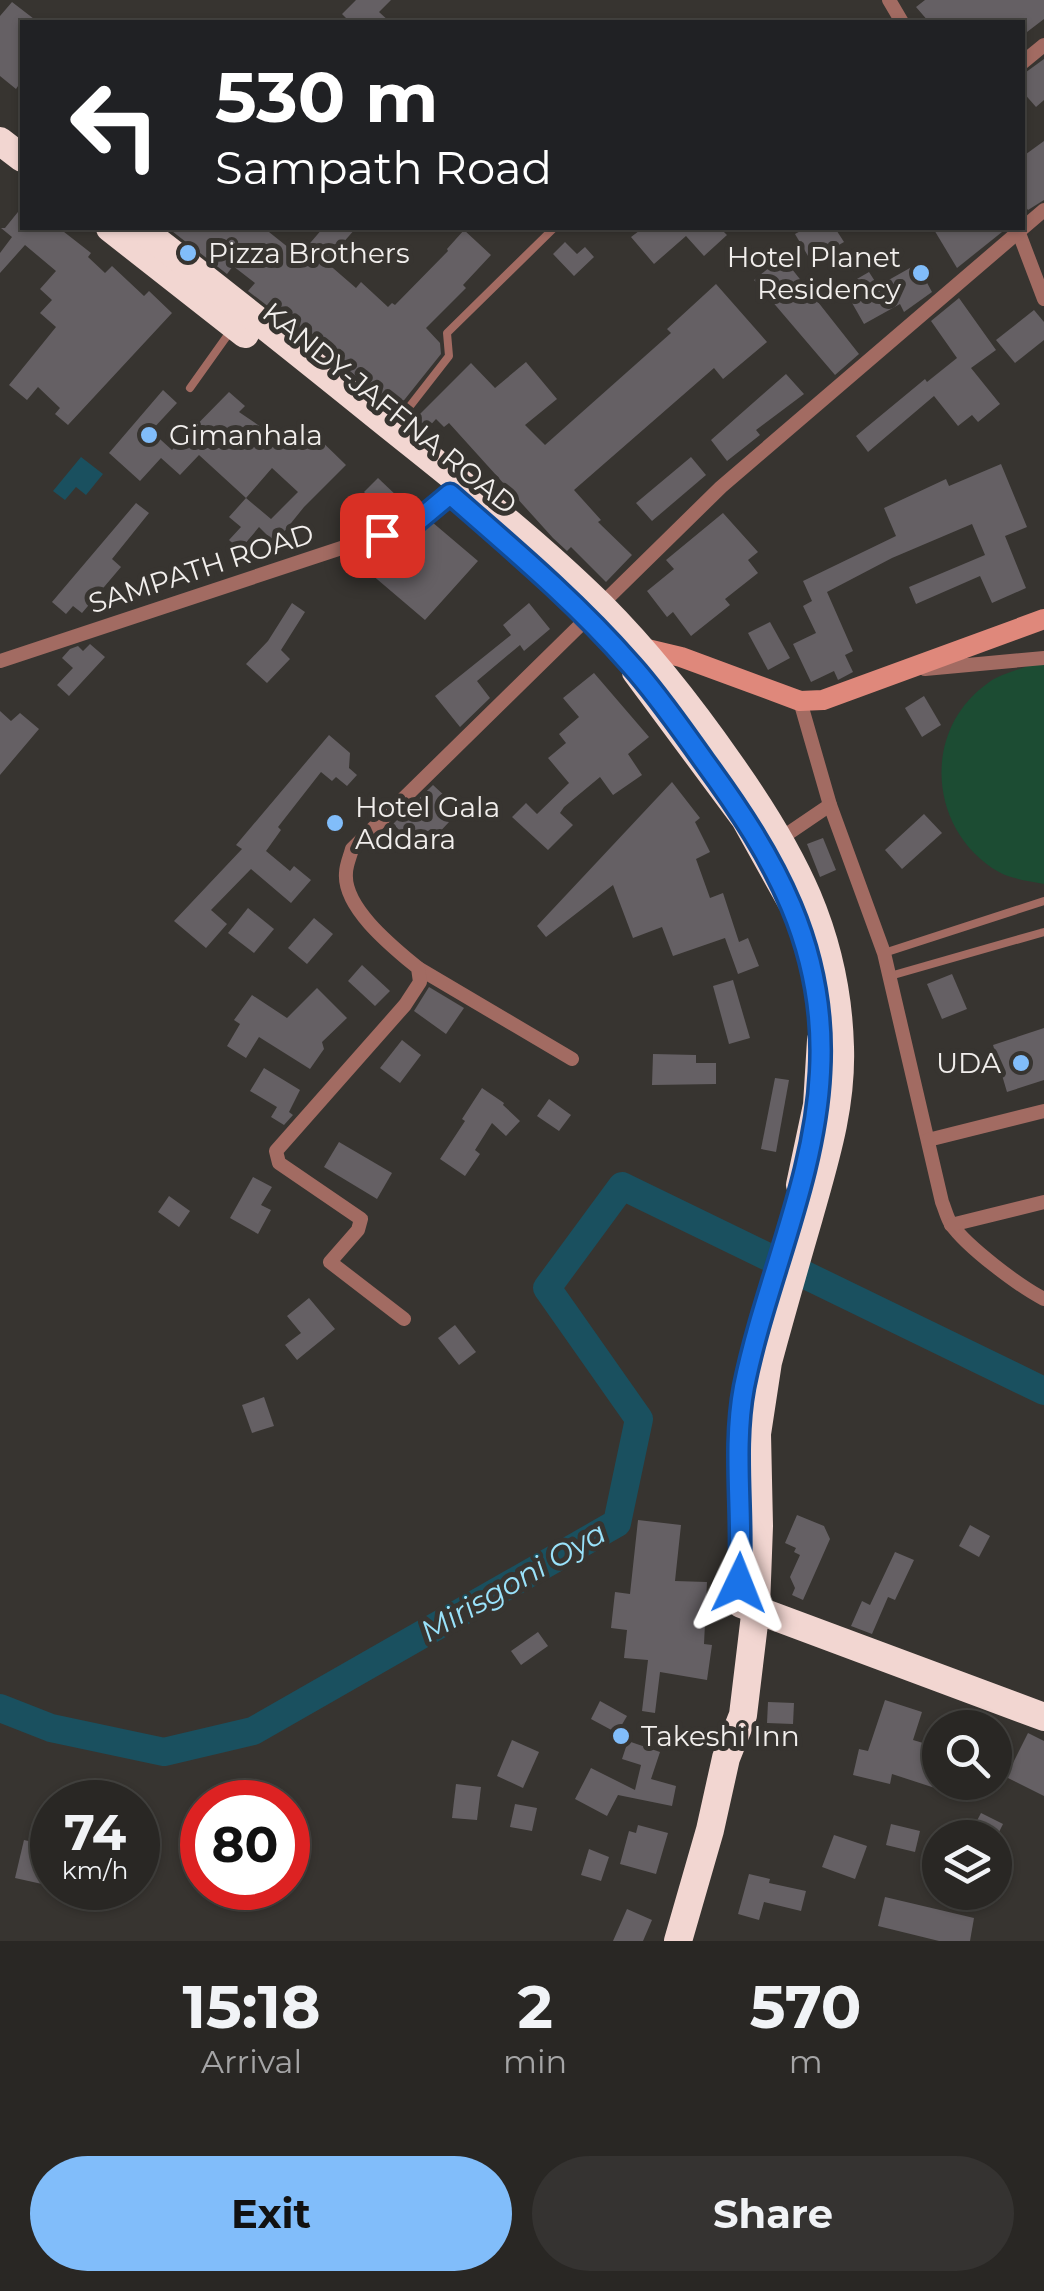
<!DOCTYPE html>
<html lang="en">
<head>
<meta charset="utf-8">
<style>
	body { margin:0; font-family:Montserrat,sans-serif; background:#353331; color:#f1f3f6; height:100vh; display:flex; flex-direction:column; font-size:38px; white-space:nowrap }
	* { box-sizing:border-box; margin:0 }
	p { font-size:32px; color:#a5a5a6 }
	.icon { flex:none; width:55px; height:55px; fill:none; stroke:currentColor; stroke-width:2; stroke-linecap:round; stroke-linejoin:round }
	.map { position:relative; height:1941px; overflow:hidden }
	.details { display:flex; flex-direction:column; background:#292724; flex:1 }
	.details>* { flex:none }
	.guide { position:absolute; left:20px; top:20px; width:1005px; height:210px; border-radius:0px; box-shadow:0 2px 8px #0004,0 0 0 2px #454441; background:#202124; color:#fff; overflow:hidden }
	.fabs { position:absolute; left:922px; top:1710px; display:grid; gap:20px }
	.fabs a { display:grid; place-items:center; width:90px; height:90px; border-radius:50%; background:#292724; box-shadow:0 2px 8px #0004,0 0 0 2px #454441; font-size:50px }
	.speed { position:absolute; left:30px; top:1780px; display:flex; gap:20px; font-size:50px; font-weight:700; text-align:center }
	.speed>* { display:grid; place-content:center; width:130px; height:130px; border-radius:50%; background:#292724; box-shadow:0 2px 8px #0004,0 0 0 2px #454441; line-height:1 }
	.speed small { font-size:25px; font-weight:400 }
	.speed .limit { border:15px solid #d22; background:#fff; color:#111 }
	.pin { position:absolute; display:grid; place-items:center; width:85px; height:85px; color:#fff; margin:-42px; border-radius:20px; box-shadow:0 5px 15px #0006 }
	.me { position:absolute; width:110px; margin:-55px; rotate:2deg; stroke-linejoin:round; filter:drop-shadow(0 0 8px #0008) }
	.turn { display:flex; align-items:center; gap:35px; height:210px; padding:0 30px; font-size:45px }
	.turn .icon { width:130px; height:130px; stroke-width:2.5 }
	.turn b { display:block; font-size:70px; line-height:85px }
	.eta { display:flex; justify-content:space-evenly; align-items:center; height:170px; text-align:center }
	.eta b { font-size:60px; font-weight:700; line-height:70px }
	.button { display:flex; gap:20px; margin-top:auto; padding:20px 30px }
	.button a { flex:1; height:115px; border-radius:60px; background:#81bdfa; color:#111; font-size:40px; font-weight:700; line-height:115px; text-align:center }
	.button a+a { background:#353331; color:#f1f3f6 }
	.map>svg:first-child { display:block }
	.green { fill:#1c4c33 }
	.water { fill:#1a505f }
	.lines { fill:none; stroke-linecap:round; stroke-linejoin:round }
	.river { stroke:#1a505f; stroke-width:28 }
	.building { fill:#656064; fill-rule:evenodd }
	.lane { stroke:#a26b62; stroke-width:8 }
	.street { stroke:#a26b62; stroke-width:14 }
	.secondary { stroke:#df887b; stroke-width:20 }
	.highway { stroke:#f2d6d1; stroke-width:28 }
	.route-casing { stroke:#114b97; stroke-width:25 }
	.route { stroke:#1a73e8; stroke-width:18 }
	.poi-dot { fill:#81bdfa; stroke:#373430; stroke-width:4 }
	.labels { text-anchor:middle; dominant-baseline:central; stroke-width:10; stroke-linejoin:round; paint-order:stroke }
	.poi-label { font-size:28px; fill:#f1eeec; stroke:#373430; text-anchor:start }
	.street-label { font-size:28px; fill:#f1eeec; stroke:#373430 }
	.water-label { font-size:30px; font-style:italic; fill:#9ae2fa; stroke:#373430 }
</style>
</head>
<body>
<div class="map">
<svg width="1044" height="1941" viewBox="0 0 1044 1941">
	<rect width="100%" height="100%" fill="#373430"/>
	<!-- green -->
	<path class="green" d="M1031,665h13v219c-14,-3 -33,-5 -45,-12 -70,-40 -79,-141 -11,-189 11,-9 30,-13 43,-18z"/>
	<!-- water -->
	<polygon class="water" points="81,457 103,474 86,495 76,487 65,500 53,491"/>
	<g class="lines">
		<!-- river -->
		<polyline class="river" points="0,1708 51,1728 164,1752 253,1731 617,1523 639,1419 547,1288 622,1186 1044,1391"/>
	</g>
	<!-- building -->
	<g class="building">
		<polygon points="356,0 391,0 379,12 390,22 350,22 342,14"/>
		<polygon points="925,0 1044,0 1044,19 1027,32 1022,22 929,22 916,7"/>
		<polygon points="12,2 38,22 22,22 22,80 16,89 0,76 0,16"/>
		<polygon points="1044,59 1044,100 1036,107 1022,91 1022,75"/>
		<polygon points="1044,141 1044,200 1028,210 1022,202 1022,157"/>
		<polygon points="22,207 22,228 59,228 91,253 88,257 105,273 112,266 144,296 149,291 172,313 68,425 55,414 60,408 38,387 27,400 9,385 56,327 40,313 52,300 40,289 56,271 25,245 0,273 0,253 12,237 1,228 5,228"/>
		<polygon points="168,228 264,228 299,256 323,228 356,228 326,262 356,288 361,282 388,307 392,303 395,305 448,251 447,249 464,230 491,255 463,285 466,288 426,328 440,343 441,354 397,409 309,339 281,311 278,314 248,291 255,283 233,266 227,274"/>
		<polygon points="643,228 720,228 727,235 704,256 686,236 654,264 631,237"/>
		<polygon points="806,228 835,228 844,242 811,261 795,234"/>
		<polygon points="933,228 1007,228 957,268"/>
		<polygon points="565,242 577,254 585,247 594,257 574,276 553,254"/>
		<polygon points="776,262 782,270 788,264 859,354 835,375 754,280"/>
		<polygon points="917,264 932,292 904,312 900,304 864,324 843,287 869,272 878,286"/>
		<polygon points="716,284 767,342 723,379 714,368 574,490 601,520 598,522 632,555 606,582 571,547 567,551 553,538 449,423 444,427 436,419 426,430 415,419 471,363 495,388 526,362 557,399 525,425 545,445 671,333 667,329"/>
		<polygon points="959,298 996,350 971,368 1000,404 978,422 972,415 958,426 934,396 868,452 856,436 925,379 927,382 957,358 931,321"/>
		<polygon points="1034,310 1044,322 1044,340 1015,363 996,340"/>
		<polygon points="786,374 804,394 756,430 760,435 727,461 711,440"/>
		<path d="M163,390l14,13 -26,28 21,19 57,-58 16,14 -6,6 41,28 5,-5 11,8 13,-14 37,36 -42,42 -29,36 -16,-16 -19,23 -11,-10 12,-13 -12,-10 17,-19 -47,-43 -19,20 -19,-17 -21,23 -31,-28zM272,468l26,24 -27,27 -25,-21z"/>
		<polygon points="691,457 706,475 652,521 636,503"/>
		<polygon points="1001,464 1027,527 1005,536 1026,588 992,603 980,576 916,604 909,587 985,555 972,524 892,558 827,592 853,651 845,655 853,672 838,680 834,671 811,682 793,644 816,633 803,606 812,601 803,581 896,536 884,508 946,479 949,486"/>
		<polygon points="378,478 399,498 385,512 364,492"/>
		<polygon points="136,503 149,513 112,559 121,567 82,613 73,606 66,614 52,602"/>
		<polygon points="723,513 758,552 748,560 758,573 725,599 730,605 691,636 673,612 667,617 647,591 674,569 666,560"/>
		<polygon points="432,522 478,561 425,620 351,557 418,534"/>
		<polygon points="292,603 305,612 281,650 290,659 267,683 246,664 268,641"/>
		<polygon points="529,603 550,629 524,651 520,645 477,681 490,698 460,727 435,696 511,635 503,625"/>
		<polygon points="770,622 790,658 768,670 748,633"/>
		<polygon points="90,644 105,657 69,696 57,685 73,668 62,658 70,649 78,646 83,651"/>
		<polygon points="594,673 649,737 628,754 642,775 613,795 600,777 564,807 560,813 573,825 548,850 512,817 526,803 537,814 569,783 548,758 566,743 559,734 579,717 563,698"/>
		<polygon points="924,696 941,725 922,737 905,708"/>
		<polygon points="0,711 11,721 20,713 39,729 0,775"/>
		<polygon points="329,735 350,753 349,768 357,775 347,786 336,777 332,781 321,772 278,827 281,830 266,851 290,871 294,866 311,880 291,903 251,869 211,910 227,924 206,948 174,921 242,849 236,845"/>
		<polygon points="672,782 700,818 695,822 710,852 696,859 710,898 723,893 739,942 748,938 759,966 738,974 725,938 673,956 662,927 633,938 613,885 546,937 537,926"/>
		<polygon points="433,785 447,798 440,805 451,815 447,820 449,822 435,837 428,831 415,845 393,824"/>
		<polygon points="924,814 942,833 902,869 885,850"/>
		<polygon points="823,838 836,870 820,877 807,844"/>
		<polygon points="248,908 274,929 254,953 228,933"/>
		<polygon points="314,918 333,934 307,964 288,948"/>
		<polygon points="362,965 390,991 375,1006 348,981"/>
		<polygon points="952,974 967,1009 942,1019 927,984"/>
		<polygon points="733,980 750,1038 729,1044 713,986"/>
		<polygon points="429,987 464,1008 446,1034 414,1011"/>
		<polygon points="317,988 347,1018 322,1042 324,1049 310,1069 259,1037 246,1058 227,1046 240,1024 234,1020 252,995 287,1018"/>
		<polygon points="1044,1028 1044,1080 1007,1092 993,1045"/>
		<polygon points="402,1040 421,1055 400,1083 380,1068"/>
		<polygon points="653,1054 696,1055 696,1063 716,1063 716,1084 652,1085"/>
		<polygon points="264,1068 300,1090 289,1112 293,1115 284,1125 271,1117 277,1107 250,1091"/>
		<polygon points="775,1078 789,1080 776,1152 761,1149"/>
		<polygon points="482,1088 504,1103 503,1105 520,1121 506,1136 492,1123 475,1150 480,1154 465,1176 440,1159 465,1121 462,1119"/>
		<polygon points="549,1099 571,1115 559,1131 537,1116"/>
		<polygon points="339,1142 392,1173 377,1199 324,1167"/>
		<polygon points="253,1177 272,1187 261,1205 271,1210 258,1234 230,1218"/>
		<polygon points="169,1196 190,1211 179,1227 158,1212"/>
		<polygon points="309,1298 335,1329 297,1360 285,1345 301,1333 287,1316"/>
		<polygon points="455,1325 476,1352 459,1365 438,1338"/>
		<polygon points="264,1397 274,1426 252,1433 242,1405"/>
		<polygon points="797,1515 824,1526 830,1539 803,1600 792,1595 795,1588 790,1577 800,1555 794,1552 796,1548 785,1543"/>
		<polygon points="638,1520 681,1525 675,1581 707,1582 704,1644 712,1645 707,1680 660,1672 655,1713 642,1711 648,1660 624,1658 627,1630 611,1628 615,1592 630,1594"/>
		<polygon points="970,1525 990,1536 979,1557 959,1546"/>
		<polygon points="895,1552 914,1560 895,1600 888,1597 872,1634 851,1626 862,1601 870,1605"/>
		<polygon points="538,1632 548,1646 521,1665 511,1651"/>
		<polygon points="885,1700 922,1712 913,1740 940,1748 940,1774 935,1788 892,1774 890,1784 853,1775 859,1749 868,1751"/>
		<polygon points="600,1701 627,1716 617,1733 591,1719"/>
		<polygon points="768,1702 794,1703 793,1724 767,1723"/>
		<polygon points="1028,1733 1044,1741 1044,1796 1006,1777"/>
		<polygon points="512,1740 539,1752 523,1788 497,1776"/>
		<polygon points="628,1741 660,1752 651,1779 676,1786 672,1806 618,1795 607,1816 575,1799 591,1768 635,1790 641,1765 622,1759"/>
		<polygon points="456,1784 481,1787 477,1820 452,1818"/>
		<polygon points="515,1804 537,1808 532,1831 510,1827"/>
		<polygon points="981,1813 1003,1824 996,1838 968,1838"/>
		<polygon points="891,1824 920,1831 915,1852 886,1845"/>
		<polygon points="638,1825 668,1833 656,1874 620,1864 629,1831 636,1833"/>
		<polygon points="834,1835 867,1846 855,1879 822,1867"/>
		<polygon points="24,1840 51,1846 42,1884 15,1878"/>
		<polygon points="589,1849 609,1857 601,1881 581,1875"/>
		<polygon points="749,1874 770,1879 769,1883 806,1891 801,1911 764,1902 759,1920 738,1914"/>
		<polygon points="885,1897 974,1918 970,1941 939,1941 878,1926"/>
		<polygon points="627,1909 652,1920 643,1941 613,1941"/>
	</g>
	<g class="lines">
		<!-- lane -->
		<g class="lane">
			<polyline points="190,388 232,329"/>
			<polyline points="396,424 449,356 447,333 554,228"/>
			<polyline points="884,953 1044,901"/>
			<polyline points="890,976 1044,932"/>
		</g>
		<!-- street -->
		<g class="street">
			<polyline points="889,0 902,22"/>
			<polyline points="1022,63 1044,45"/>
			<polyline points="1017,228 1044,299"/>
			<polyline points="0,661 414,524 461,482"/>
			<polyline points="925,669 1044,658"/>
			<path d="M800,701l30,104 54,148 58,249c3,7 5,16 9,22 16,23 68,62 93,75"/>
			<polyline points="777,841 830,805"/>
			<polyline points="418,968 572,1059"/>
			<polyline points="928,1140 1044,1111"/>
			<polyline points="951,1225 1044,1202"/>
			<path d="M404,1319l-74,-57 28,-32 3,-11 -82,-56 -3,-12 129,-146 15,-23 -2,-14c-24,-20 -75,-60 -72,-95 0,-8 4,-16 6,-24l369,-362 323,-277"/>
		</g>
		<!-- secondary -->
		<polyline class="secondary" points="639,647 681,657 800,701 823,700 1044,619"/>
		<!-- highway -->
		<g class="highway">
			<polyline points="0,141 22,158"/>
			<polyline points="110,228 245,334"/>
			<path d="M140,228c79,61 158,124 236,187 77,62 155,122 225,191 48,48 90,102 129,158 63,89 107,170 110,283 2,60 -15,113 -31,170 -14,48 -28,97 -41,145l-11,72 2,92 -3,81 -13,108 -17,43 -16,72 -32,111"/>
			<polyline points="636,672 745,819 793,905"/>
			<polyline points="800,1185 817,1105 821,1040"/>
			<polyline points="741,1604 1044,1717"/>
		</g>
	</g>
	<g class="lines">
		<!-- route casing -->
		<g class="route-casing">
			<path id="route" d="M382,535l32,-11 36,-30c63,55 126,108 181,171 27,30 50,64 73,96 71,97 123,187 116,311 -5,108 -55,210 -76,315 -12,64 0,131 -5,196"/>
		</g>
		<!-- route -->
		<use href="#route" class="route"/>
	</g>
	<!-- markers -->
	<g class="poi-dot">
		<circle cx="188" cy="253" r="10"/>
		<circle cx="921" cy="273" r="10"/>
		<circle cx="149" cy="435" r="10"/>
		<circle cx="335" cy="823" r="10"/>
		<circle cx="1021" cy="1063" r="10"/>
		<circle cx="621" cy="1736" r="10"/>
	</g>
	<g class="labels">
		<!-- poi labels -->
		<g class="poi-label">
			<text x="208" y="253">Pizza Brothers</text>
			<text x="901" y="257" text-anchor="end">Hotel Planet<tspan x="901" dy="32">Residency</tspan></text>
			<text x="169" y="435">Gimanhala</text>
			<text x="355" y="807">Hotel Gala<tspan x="355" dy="32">Addara</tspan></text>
			<text x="1001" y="1063" text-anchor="end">UDA</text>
			<text x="641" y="1736">Takeshi Inn</text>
		</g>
		<!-- street labels -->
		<g class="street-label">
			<text transform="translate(390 408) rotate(39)">KANDY-JAFFNA ROAD</text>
			<text transform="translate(201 568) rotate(-18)">SAMPATH ROAD</text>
		</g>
		<!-- water labels -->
		<g class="water-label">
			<text transform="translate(513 1582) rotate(-30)">Mirisgoni Oya</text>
		</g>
	</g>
</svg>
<div class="fabs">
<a><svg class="icon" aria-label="search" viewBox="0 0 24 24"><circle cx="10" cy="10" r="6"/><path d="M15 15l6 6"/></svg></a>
<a><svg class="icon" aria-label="layers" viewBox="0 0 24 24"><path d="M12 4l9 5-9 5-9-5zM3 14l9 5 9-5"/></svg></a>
</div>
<div class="speed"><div>74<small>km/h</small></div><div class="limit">80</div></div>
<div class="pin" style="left:382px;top:535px;background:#d93025"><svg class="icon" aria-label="arrive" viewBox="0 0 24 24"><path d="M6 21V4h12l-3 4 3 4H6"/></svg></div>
<svg class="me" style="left:739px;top:1583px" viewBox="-20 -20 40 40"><path d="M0-17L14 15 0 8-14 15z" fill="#1a73e8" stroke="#fff" stroke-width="4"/></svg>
<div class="guide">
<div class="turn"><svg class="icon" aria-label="left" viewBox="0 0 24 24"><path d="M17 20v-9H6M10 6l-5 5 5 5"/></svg><div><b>530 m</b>Sampath Road</div></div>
</div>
</div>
<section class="details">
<div class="eta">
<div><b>15:18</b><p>Arrival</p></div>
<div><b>2</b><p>min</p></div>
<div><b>570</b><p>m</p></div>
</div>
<div class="button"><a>Exit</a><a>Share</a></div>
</section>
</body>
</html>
